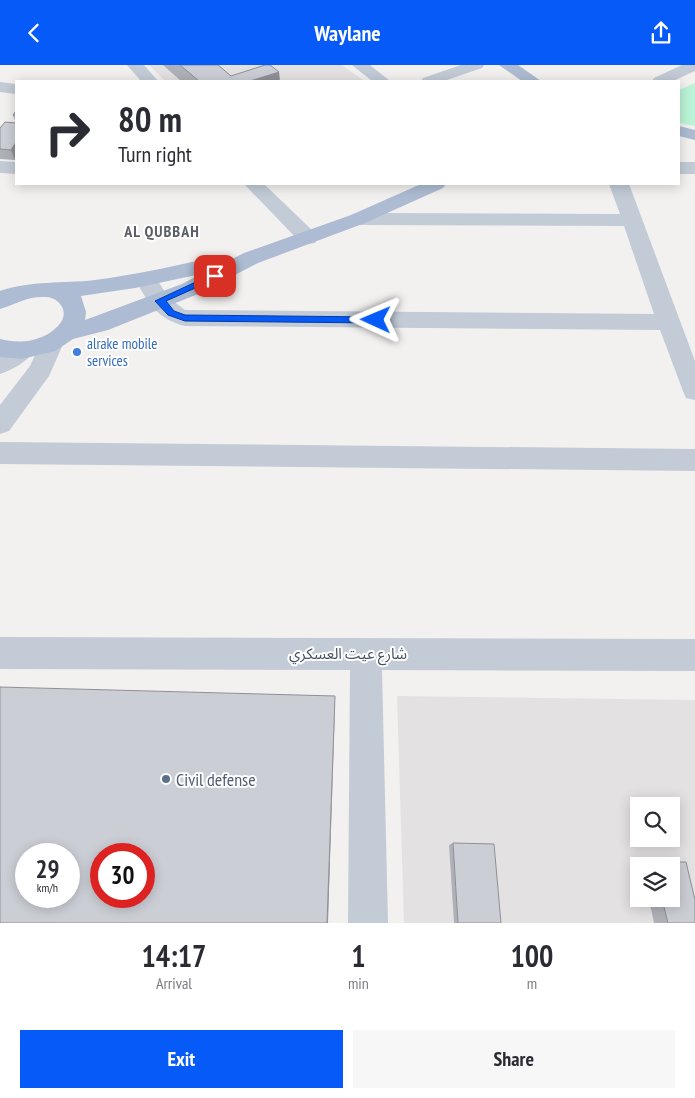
<!DOCTYPE html>
<html lang="en">
<head>
<meta charset="utf-8">
<style>
	body { margin:0; font-family:"PT Sans Narrow","Noto Sans Arabic",sans-serif; background:#f7f7f7; color:#2b2b33; height:100vh; display:flex; flex-direction:column; font-size:19px; white-space:nowrap }
	* { box-sizing:border-box; margin:0 }
	p { font-size:16px; color:#7c7c81 }
	.icon { flex:none; width:28px; height:28px; fill:none; stroke:currentColor; stroke-width:2; stroke-linecap:round; stroke-linejoin:round }
	.map { position:relative; height:858px; overflow:hidden }
	.sheet { display:flex; flex-direction:column; background:#fff; flex:1 }
	.sheet>* { flex:none }
	.banner { position:absolute; left:15px; top:15px; width:665px; height:105px; border-radius:0px; box-shadow:0 2px 12px #0003; background:#fff; color:#2b2b33; overflow:hidden }
	.buttons { position:absolute; left:630px; top:732px; display:grid; gap:10px }
	.buttons a { display:grid; place-items:center; width:50px; height:50px; border-radius:0px; background:#fff; box-shadow:0 2px 12px #0003; font-size:25px }
	.speed { position:absolute; left:15px; top:778px; display:flex; gap:10px; font-size:25px; font-weight:700; text-align:center }
	.speed>* { display:grid; place-content:center; width:65px; height:65px; border-radius:50%; background:#fff; box-shadow:0 2px 12px #0003; line-height:1 }
	.speed small { font-size:12px; font-weight:400 }
	.speed .limit { border:8px solid #d22; background:#fff; color:#111 }
	.pin { position:absolute; display:grid; place-items:center; width:42px; height:42px; color:#fff; margin:-21px; border-radius:10px; box-shadow:0 2px 8px #0006 }
	.me { position:absolute; width:55px; margin:-28px; rotate:271deg; stroke-linejoin:round; filter:drop-shadow(0 0 4px #0008) }
	.turn { display:flex; align-items:center; gap:18px; height:105px; padding:0 20px; font-size:22px }
	.turn .icon { width:65px; height:65px; stroke-width:2.5 }
	.turn b { display:block; font-size:35px; line-height:42px }
	.eta { display:flex; justify-content:space-evenly; align-items:center; height:85px; text-align:center }
	.eta b { font-size:30px; font-weight:700; line-height:35px }
	.primary-button { display:flex; gap:10px; margin-top:auto; padding:10px 20px }
	.primary-button a { flex:1; height:58px; border-radius:0px; background:#065af7; color:#fff; font-size:20px; font-weight:700; line-height:58px; text-align:center }
	.primary-button a+a { background:#f7f7f7; color:#2b2b33 }
	header { display:flex; justify-content:space-between; align-items:center; height:65px; padding:0 20px; background:#065af7; color:#fff; font-size:22px; font-weight:700 }
	.map>svg:first-child { display:block }
	.education { fill:#e4e1e2; fill-rule:evenodd }
	.green { fill:#bbf4d6 }
	.lines { fill:none; stroke-linecap:round; stroke-linejoin:round }
	.minor { fill:#c2cbd6; fill-rule:evenodd }
	.major { fill:#adbcd2; fill-rule:evenodd }
	.wall { fill:#afb1b8 }
	.shaded-wall { fill:#8f9096 }
	.building { fill:#ccced6; stroke:#8f9096; fill-rule:evenodd }
	.route { fill:#065af7; stroke:#043aa1 }
	.shop-dot { fill:#3f7fe0; stroke:#fff; stroke-width:2 }
	.service-dot { fill:#5c6f8a; stroke:#fff; stroke-width:2 }
	.labels { text-anchor:middle; dominant-baseline:central; stroke-width:4; stroke-linejoin:round; paint-order:stroke }
	.shop-label { font-size:15px; fill:#366cbe; stroke:#fff; text-anchor:start }
	.street-label { font-size:15px; fill:#465160; stroke:#fff }
	.far-district-label { font-size:16px; font-weight:bold; letter-spacing:1px; fill:#5c5f66; stroke:#fff }
	.near-service-label { font-size:18px; fill:#4e5e75; stroke:#fff; text-anchor:start }
</style>
</head>
<body>
<header><svg class="icon" aria-label="back" viewBox="0 0 24 24"><path d="M15 5l-7 7 7 7"/></svg>Waylane<svg class="icon" aria-label="share" viewBox="0 0 24 24"><path d="M12 15V3M7 8l5-5 5 5M5 13v7h14v-7"/></svg></header>
<div class="map">
<svg width="695" height="858" viewBox="0 0 695 858">
	<rect width="100%" height="100%" fill="#f3f0f0"/>
	<!-- education -->
	<g class="education">
		<polygon points="149,0 342,0 364,16 165,16"/>
		<path d="M397,631l298,4v223h-291zM639,741h32v33h-32zM639,801h32v33h-32z"/>
	</g>
	<!-- green -->
	<polygon class="green" points="695,18 695,61 679,58 679,25"/>
	<g class="lines">
		<!-- minor -->
		<g class="minor">
			<polygon points="127,0 144,0 158,16 141,16"/>
			<polygon points="352,0 370,0 390,16 372,16"/>
			<polygon points="461,0 484,0 482,3 444,16 421,16 423,13"/>
			<polygon points="682,0 695,0 695,6 673,16 652,16 654,13"/>
			<polygon points="0,17 16,19 16,29 0,27"/>
			<polygon points="0,96 16,97 16,109 0,108"/>
			<rect x="679" y="97" width="16" height="12"/>
			<polygon points="244,119 264,119 315,168 318,173 315,178 308,179 301,178"/>
			<path d="M609,119h20l66,177v39l-9,-2 -3,-7 -23,-61 -475,-4c-29,-8 -35,-21 -50,-46l3,-5 8,-2 8,2 15,23 16,12 469,4 -30,-88 -266,-1 -7,-2 -3,-4 3,-4 7,-2 262,1z"/>
			<polygon points="52,269 60,271 64,277 49,311 9,366 0,369 0,340 30,301 44,271"/>
			<path d="M22,277l8,3 4,6c-7,11 -22,19 -34,23v-21z"/>
			<polygon points="0,377 695,384 695,406 0,399"/>
			<polygon points="0,572 695,574 695,606 382,605 388,858 348,858 350,605 0,604"/>
		</g>
		<!-- major -->
		<g class="major">
			<polygon points="499,0 518,0 541,16 522,16"/>
			<polygon points="679,61 695,65 695,75 679,71"/>
			<path d="M421,119h25l-3,4 -78,35 -107,40 -60,31 -90,36 -35,9 -18,12 -33,8 -22,-2v-18c12,3 27,4 39,-1 7,-2 14,-7 19,-12 13,-13 2,-29 -13,-29 -17,-1 -29,7 -45,12v-18c33,-11 61,-7 95,-11 39,-5 78,-14 117,-22l8,2 2,4 22,-11 107,-38zM201,209l-19,10 -97,36 1,-8 -5,-16 54,-8z"/>
		</g>
	</g>
	<!-- wall -->
	<g class="wall">
		<polygon points="163,0 218,0 231,11 280,16 181,16"/>
		<polygon points="16,46 16,94 15,95 0,94 0,63 16,58 13,50"/>
		<polygon points="453,778 501,858 454,858 449,780"/>
		<polygon points="655,797 686,797 695,835 695,858 654,858 649,834 671,834 671,801 642,801 642,798"/>
	</g>
	<!-- shaded-wall -->
	<g class="shaded-wall">
		<polygon points="279,7 280,16 250,16"/>
		<polygon points="16,77 16,94 15,95 11,85"/>
		<polygon points="335,631 335,640 328,858 327,858"/>
	</g>
	<!-- building -->
	<g class="building">
		<polygon points="180,0 218,0 231,11 265,0 270,0 279,7 250,16 199,16"/>
		<polygon points="16,46 16,50 13,50"/>
		<polygon points="5,57 16,58 16,77 11,85 0,84 0,63"/>
		<path d="M0,622l335,9 -8,227h-327zM26,789h43v42h-43zM101,789h43v42h-43z"/>
		<polygon points="453,778 494,779 501,858 458,858"/>
		<polygon points="655,797 686,797 695,835 695,858 668,858 662,834 671,834 671,801 656,801"/>
	</g>
	<!-- route -->
	<polygon class="route" points="215,208 218,209 218,213 166,236 174,246 185,250 376,252 381,255 376,258 185,256 168,250 155,236"/>
	<!-- markers -->
	<circle class="shop-dot" cx="77" cy="287" r="5"/>
	<circle class="service-dot" cx="166" cy="714" r="5"/>
	<g class="labels">
		<!-- shop labels -->
		<g class="shop-label">
			<text x="87" y="278">alrake mobile<tspan x="87" dy="17">services</tspan></text>
		</g>
		<!-- street labels -->
		<g class="street-label">
			<text x="348" y="588">شارع عيت العسكري</text>
		</g>
		<!-- far-district labels -->
		<g class="far-district-label">
			<text x="162" y="166">AL QUBBAH</text>
		</g>
		<!-- near-service labels -->
		<g class="near-service-label">
			<text x="176" y="714">Civil defense</text>
		</g>
	</g>
</svg>
<div class="buttons">
<a><svg class="icon" aria-label="search" viewBox="0 0 24 24"><circle cx="10" cy="10" r="6"/><path d="M15 15l6 6"/></svg></a>
<a><svg class="icon" aria-label="layers" viewBox="0 0 24 24"><path d="M12 4l9 5-9 5-9-5zM3 14l9 5 9-5"/></svg></a>
</div>
<div class="speed"><div>29<small>km/h</small></div><div class="limit">30</div></div>
<div class="pin" style="left:215px;top:211px;background:#d93025"><svg class="icon" aria-label="arrive" viewBox="0 0 24 24"><path d="M6 21V4h12l-3 4 3 4H6"/></svg></div>
<svg class="me" style="left:376px;top:255px" viewBox="-20 -20 40 40"><path d="M0-17L14 15 0 8-14 15z" fill="#065af7" stroke="#fff" stroke-width="4"/></svg>
<div class="banner">
<div class="turn"><svg class="icon" aria-label="right" viewBox="0 0 24 24"><path d="M7 20v-9h11M14 6l5 5-5 5"/></svg><div><b>80 m</b>Turn right</div></div>
</div>
</div>
<section class="sheet">
<div class="eta">
<div><b>14:17</b><p>Arrival</p></div>
<div><b>1</b><p>min</p></div>
<div><b>100</b><p>m</p></div>
</div>
<div class="primary-button"><a>Exit</a><a>Share</a></div>
</section>
</body>
</html>
